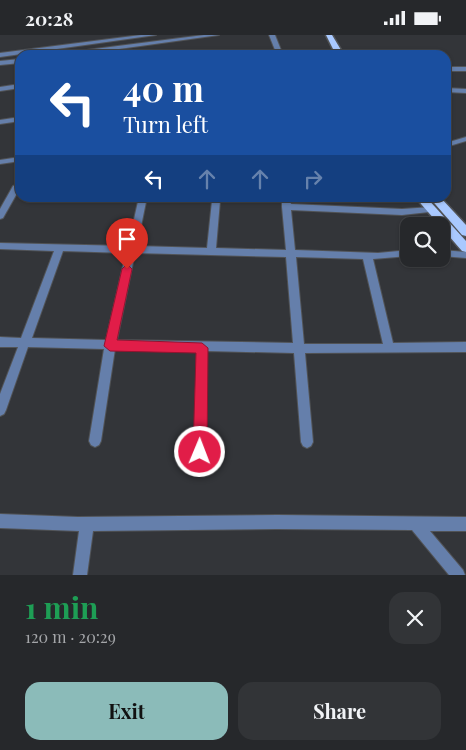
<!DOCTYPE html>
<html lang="en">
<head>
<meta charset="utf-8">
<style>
	body { margin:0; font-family:"Playfair Display",serif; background:#323437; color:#f1f3f6; height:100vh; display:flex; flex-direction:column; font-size:19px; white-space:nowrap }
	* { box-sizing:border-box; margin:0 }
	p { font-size:16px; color:#a4a6a9 }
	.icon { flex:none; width:28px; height:28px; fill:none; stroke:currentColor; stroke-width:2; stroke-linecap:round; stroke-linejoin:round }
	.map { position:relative; height:540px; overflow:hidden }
	.details { display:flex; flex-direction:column; background:#26282b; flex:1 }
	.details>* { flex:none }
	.guide { position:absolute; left:15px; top:15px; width:436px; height:152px; border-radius:15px; box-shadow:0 1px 4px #0004,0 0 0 1px #424447; background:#1a4fa0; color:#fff; overflow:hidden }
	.controls { position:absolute; left:400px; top:182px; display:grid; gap:10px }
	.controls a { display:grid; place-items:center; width:50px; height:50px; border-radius:10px; background:#26282b; box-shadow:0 1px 4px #0004,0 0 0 1px #424447; font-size:25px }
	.pin { position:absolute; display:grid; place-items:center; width:42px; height:42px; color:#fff; margin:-51px -21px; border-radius:50% 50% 50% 0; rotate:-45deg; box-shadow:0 0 5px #0007 }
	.pin .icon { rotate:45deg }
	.me { position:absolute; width:55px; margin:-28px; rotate:1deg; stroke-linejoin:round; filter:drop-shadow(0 0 4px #0008) }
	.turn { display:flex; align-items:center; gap:18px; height:105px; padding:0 25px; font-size:22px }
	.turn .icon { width:65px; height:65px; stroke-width:2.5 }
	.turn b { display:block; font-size:35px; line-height:42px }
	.lanes { display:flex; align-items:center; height:48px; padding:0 25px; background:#0003; justify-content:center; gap:25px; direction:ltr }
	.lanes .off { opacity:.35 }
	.round { display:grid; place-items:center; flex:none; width:52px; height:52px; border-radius:15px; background:#323437 }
	.overview { display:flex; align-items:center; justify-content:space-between; height:85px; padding:0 25px }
	h1 { font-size:30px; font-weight:700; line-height:38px; color:#1e9e55 }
	.button { display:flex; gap:10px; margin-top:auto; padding:10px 25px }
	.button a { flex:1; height:58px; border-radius:15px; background:#8bbbb9; color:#111; font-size:20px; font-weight:700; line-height:58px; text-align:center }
	.button a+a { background:#323437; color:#f1f3f6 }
	.status { display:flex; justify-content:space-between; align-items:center; height:35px; padding:0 25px; background:#26282b; direction:ltr }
	.status svg { height:14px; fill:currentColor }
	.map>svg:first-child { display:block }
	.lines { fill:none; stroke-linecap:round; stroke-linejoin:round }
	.minor-casing { stroke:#515356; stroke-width:2 }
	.primary-casing { stroke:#515356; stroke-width:3 }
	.minor { fill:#657fab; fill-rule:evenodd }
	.primary { fill:#a9c9ff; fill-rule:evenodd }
	.route { fill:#e11d48; stroke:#92132f }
</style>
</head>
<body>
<div class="status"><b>20:28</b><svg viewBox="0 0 49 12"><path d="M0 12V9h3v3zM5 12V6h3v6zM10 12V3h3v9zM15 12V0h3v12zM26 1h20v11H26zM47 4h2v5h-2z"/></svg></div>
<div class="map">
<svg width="466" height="540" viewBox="0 0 466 540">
	<rect width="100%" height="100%" fill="#333539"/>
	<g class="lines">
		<!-- minor casing -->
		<g class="minor-casing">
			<g id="minor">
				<polygon points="141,0 156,0 0,22 0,18"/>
				<polygon points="204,0 219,0 76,20 60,20 63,18"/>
				<polygon points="269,0 275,0 283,20 277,20 276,18 244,20 275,15"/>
				<polygon points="20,24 20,28 0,30 0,26"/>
				<rect x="446" y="32" width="20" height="4"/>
				<polygon points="20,49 20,53 0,56 0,52"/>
				<polygon points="446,53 466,54 466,58 446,57"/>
				<polygon points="20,82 20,86 0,89 0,85"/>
				<polygon points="466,102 466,106 446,112 446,108"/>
				<polygon points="20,122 20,126 0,129 0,125"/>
				<polygon points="16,150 20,153 3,183 0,184 0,174 13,151"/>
				<path d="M139,162h8l-10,49 70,2 5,-47 4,-3 4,3 -4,47 70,2 -4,-43v-7l3,-3 4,1 2,6 111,5 30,-2v4l-3,1 -27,3 -111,-5 4,40 83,3 31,-3v6l-36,3 20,84 73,-1v10l-161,1 8,89 -2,4 -4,2 -4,-2 -2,-4 -7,-89 -87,-2 -1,101 -2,4 -4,2 -4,-2 -2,-4 3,-101 -82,-2 -14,92 -2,4 -4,2 -4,-2 -2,-4 15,-92 -76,-2 -22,63 -2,4 -4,2v-22l18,-47h-18v-10l21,1 33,-87 -54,-2v-6l128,3zM63,216l63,2 -20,87 -74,-2zM135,218l151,4 7,86 -176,-3zM296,222l67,2 20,85h-79z"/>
				<polygon points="441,215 466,217 466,223 441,221"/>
				<polygon points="0,479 78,482 277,480 466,482 466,496 430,496 463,535 465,540 449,540 412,495 277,494 93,496 87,540 73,540 79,496 0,493"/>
			</g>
		</g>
		<!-- primary casing -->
		<g class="primary-casing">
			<g id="primary">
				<polygon points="326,0 332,0 344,20 336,20"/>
				<polygon points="415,162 426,162 466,206 466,217 462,216"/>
				<polygon points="429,162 440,162 466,190 466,201 462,200"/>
			</g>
		</g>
		<!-- minor -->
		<use href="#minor" class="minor"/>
		<!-- primary -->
		<use href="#primary" class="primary"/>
	</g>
	<!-- route -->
	<polygon class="route" points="127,229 132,234 117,305 202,308 208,313 207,417 205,422 200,424 195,422 193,417 196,318 110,316 104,311 122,234"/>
</svg>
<div class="controls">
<a><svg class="icon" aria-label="search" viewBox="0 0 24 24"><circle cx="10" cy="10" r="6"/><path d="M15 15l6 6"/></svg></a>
</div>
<div class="pin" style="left:127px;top:234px;background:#d93025"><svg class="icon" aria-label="arrive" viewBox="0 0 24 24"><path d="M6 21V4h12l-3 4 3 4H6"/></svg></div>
<svg class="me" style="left:200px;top:417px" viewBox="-20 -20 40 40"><circle r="17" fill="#e11d48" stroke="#fff" stroke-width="3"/><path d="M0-11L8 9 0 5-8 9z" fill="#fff"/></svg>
<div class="guide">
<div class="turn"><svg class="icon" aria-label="left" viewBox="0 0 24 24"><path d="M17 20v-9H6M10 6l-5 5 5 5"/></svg><div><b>40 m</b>Turn left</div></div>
<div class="lanes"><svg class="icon" aria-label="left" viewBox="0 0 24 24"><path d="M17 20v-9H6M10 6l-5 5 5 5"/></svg><svg class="icon off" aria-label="ahead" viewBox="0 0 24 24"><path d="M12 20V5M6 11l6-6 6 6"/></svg><svg class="icon off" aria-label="ahead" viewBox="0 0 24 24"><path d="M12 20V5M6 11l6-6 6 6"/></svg><svg class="icon off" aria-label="right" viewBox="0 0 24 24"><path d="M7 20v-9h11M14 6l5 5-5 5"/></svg></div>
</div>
</div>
<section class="details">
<div class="overview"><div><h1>1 min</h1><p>120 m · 20:29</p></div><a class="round"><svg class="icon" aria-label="close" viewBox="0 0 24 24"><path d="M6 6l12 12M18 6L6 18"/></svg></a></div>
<div class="button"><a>Exit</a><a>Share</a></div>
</section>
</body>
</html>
